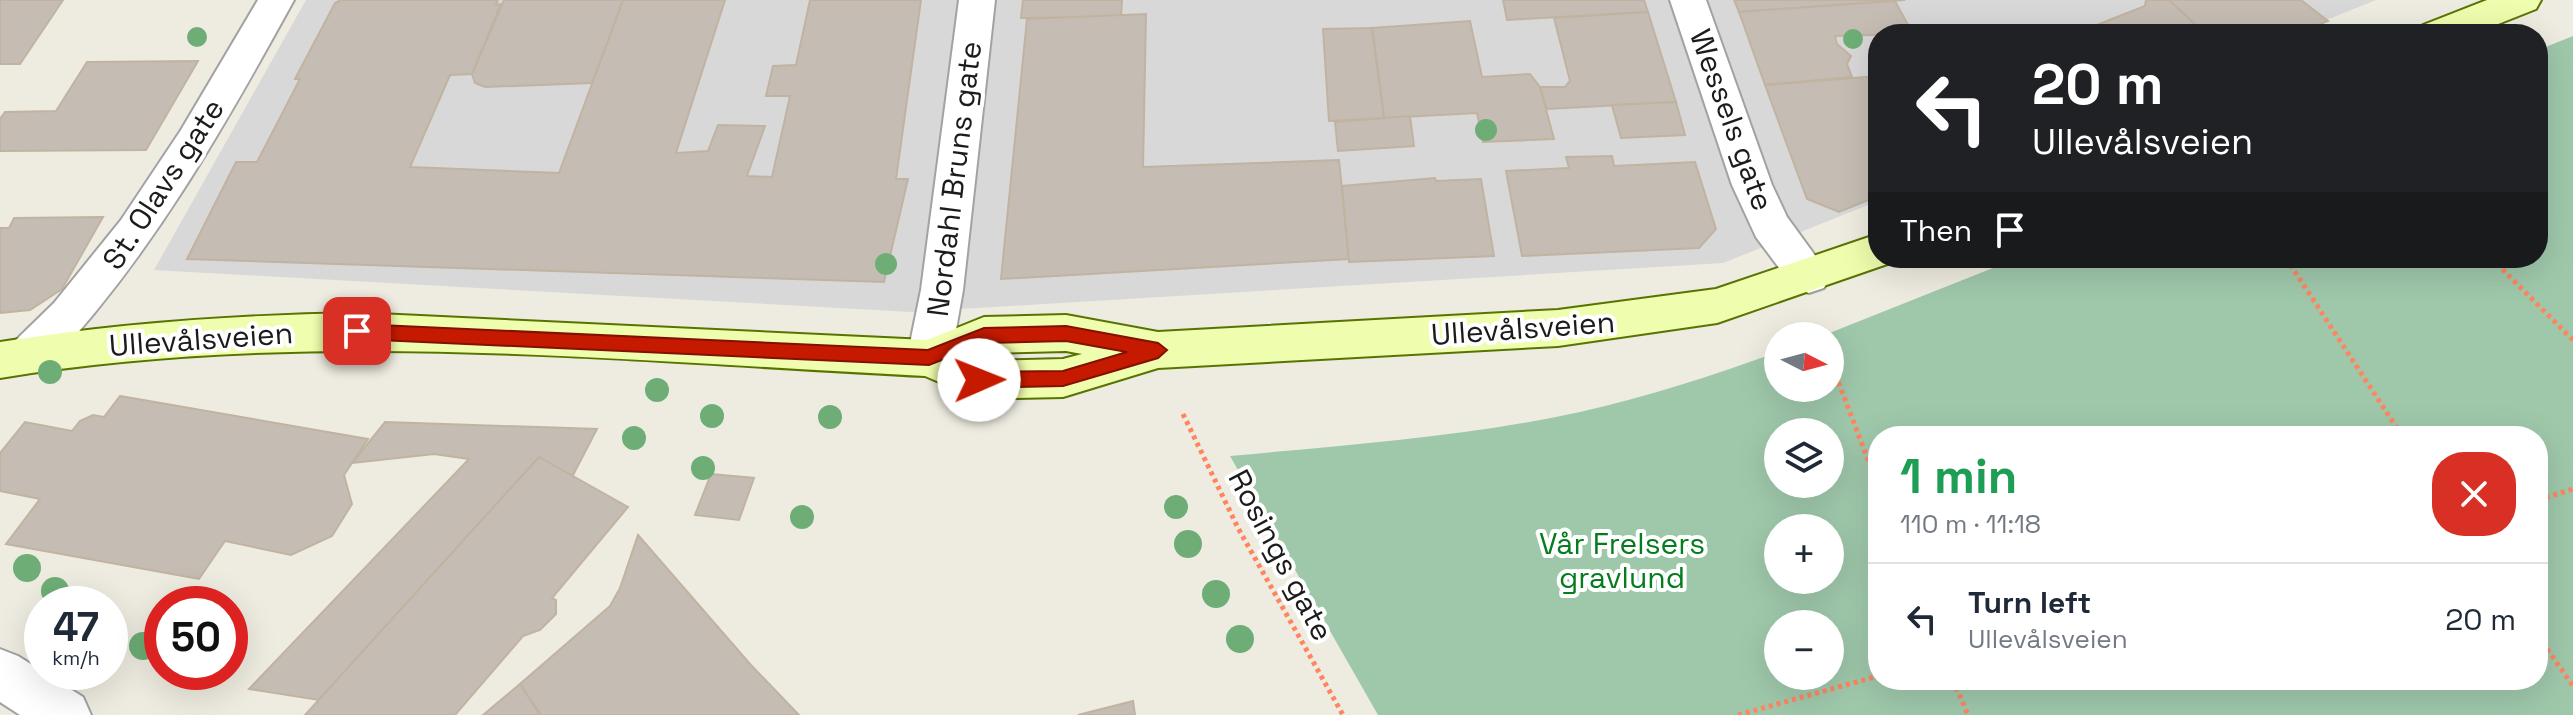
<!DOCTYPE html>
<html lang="en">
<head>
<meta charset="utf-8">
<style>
	body { margin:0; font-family:"Space Grotesk",sans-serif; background:#f6f6f7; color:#1f2937; height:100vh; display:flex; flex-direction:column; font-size:30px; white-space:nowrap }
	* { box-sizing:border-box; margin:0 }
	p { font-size:26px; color:#747a83 }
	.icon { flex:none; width:44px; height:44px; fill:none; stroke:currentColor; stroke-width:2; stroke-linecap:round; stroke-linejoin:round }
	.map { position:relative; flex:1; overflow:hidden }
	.drawer { position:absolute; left:1868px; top:426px; width:680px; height:264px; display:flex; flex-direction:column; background:#fff; border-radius:32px; box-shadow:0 8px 32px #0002 }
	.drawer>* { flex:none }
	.banner { position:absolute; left:1868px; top:24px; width:680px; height:244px; border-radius:32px; box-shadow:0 8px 32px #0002; background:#202124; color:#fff; overflow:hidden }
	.needle { width:52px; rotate:96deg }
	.fabs { position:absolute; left:1764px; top:322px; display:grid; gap:16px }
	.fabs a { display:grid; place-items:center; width:80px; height:80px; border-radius:50%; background:#fff; box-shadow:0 8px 32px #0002; font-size:40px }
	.speed { position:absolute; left:24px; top:586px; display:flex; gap:16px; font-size:40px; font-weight:700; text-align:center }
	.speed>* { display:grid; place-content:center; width:104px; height:104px; border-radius:50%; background:#fff; box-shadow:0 8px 32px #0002; line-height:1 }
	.speed small { font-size:20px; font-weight:400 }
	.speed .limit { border:12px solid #d22; background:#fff; color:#111 }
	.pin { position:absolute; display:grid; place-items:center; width:68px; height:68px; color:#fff; margin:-34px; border-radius:16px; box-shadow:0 4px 12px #0006 }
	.me { position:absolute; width:88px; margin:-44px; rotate:89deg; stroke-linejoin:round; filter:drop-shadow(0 0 6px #0008) }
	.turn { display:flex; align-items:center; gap:28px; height:168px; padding:0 32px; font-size:36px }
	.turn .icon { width:104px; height:104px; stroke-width:2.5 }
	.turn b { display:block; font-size:56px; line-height:68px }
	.then { display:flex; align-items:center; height:76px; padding:0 32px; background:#0003; gap:16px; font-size:30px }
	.round { display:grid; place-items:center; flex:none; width:84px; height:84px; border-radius:32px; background:#f6f6f7 }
	.overview { display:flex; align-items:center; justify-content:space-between; height:136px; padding:0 32px }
	h1 { font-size:48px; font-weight:800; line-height:60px; color:#1e9e55 }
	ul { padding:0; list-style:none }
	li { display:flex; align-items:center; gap:24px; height:112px; padding:0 32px; border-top:2px solid #e0e1e3 }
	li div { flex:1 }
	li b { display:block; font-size:30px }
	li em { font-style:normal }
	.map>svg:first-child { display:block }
	.residential { fill:#d9d8d8 }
	.cemetery { fill:#9fc8ab; fill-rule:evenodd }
	.building { fill:#c5bdb3; stroke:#c0b3a1; stroke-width:2 }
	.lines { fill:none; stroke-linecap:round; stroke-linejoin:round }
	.street-casing { stroke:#a2a2a2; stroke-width:4 }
	.secondary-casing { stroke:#587400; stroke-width:4 }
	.path { stroke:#ff855f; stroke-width:5; stroke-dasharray:4 4; stroke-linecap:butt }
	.street { fill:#fff; fill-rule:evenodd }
	.secondary { fill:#effdae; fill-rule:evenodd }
	.tree { fill:#6eae76 }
	.route { fill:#c61a00; stroke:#811100; stroke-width:2 }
	.labels { text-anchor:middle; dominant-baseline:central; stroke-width:8; stroke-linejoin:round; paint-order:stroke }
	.street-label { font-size:30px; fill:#1b1b1b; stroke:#fff }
	.park-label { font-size:30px; fill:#057d1f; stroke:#fff }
</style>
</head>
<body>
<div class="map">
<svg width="2573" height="715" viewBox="0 0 2573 715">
	<rect width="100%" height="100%" fill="#eeebe0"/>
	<!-- residential -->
	<polygon class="residential" points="306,0 2376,0 2291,34 1878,34 1878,201 1723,263 911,312 154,270"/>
	<!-- cemetery -->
	<path class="cemetery" d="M2573,36v679h-1195l-148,-259c117,-11 235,-19 350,-44 67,-15 134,-37 198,-60v36h52v-52h-8l196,-78h520v-208zM1778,432h52v52h-52zM1878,436h660v244h-660zM1778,528h52v52h-52zM1830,624v52h-52v-52z"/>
	<!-- building -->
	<g class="building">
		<polygon points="0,0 63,0 20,64 0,64"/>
		<polygon points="341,0 498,0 496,5 501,4 472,74 450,75 410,167 559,173 623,0 725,0 676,153 708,151 718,125 765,126 747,176 772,177 790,96 766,96 773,66 796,65 810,0 921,0 896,179 908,179 884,282 187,259 236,162 257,162 300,79 295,79 335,3"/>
		<polygon points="504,0 623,0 592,83 485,87 475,83 472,74"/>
		<polygon points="1023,0 1122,0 1121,17 1021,18"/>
		<polygon points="1503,0 1644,0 1648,12 1507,20"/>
		<polygon points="1734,0 1905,0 1739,12"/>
		<polygon points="2146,0 2169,0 2206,34 2074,34 2145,6"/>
		<polygon points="2169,0 2301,0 2328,21 2295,34 2206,34"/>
		<polygon points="1895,1 1913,34 1835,36 1837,44 1851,56 1847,64 1852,77 1765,85 1739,12"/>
		<polygon points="1648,12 1676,102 1547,109 1540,87 1565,87 1570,81 1554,18"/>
		<polygon points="1146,14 1143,167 1339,160 1349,259 1001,279 1027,19"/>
		<polygon points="1470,21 1482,77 1530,74 1540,87 1554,139 1483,142 1477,113 1384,118 1372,28"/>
		<polygon points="1372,28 1384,118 1329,121 1323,29"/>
		<polygon points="198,61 146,150 0,151 0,119 5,112 56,111 87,62"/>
		<polygon points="1878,76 1878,196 1839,212 1807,199 1765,85"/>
		<polygon points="1676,102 1685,135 1621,138 1612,105"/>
		<polygon points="1410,116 1414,146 1338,151 1335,122"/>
		<polygon points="1612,156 1614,166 1695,162 1716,229 1699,248 1522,256 1506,171 1569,168 1566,157"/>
		<polygon points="1435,178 1436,181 1481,179 1494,256 1349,262 1342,186"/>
		<polygon points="103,217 62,289 30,310 0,313 0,228 9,228 14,218"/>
		<polygon points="120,396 368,439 344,475 352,504 332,536 291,555 225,541 199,579 6,544 40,499 0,491 0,453 25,422 72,431 80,421 93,415 104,417"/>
		<polygon points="385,422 597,429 572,477 539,457 319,700 249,689 469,459 434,454 352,463"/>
		<polygon points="539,457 628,507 552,598 556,600 556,614 540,630 523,636 455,715 305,715"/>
		<polygon points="711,474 754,478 739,520 695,515"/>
		<polygon points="638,535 750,664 799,715 541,715 520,684 610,606 620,588"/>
		<polygon points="520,684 540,715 483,715"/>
		<polygon points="1133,701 1135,715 1078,715"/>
	</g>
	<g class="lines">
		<!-- street casing -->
		<g class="street-casing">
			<g id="street">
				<path d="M258,0h36c-72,131 -144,258 -247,367l-16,5 -16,-5 -6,-13 6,-13 39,-38 67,-83 60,-90z"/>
				<polygon points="959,0 995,0 963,290 951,358 945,371 929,376 913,371 907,358 921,290"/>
				<polygon points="1670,0 1706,0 1772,185 1787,217 1830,276 1824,288 1809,293 1794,288 1756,237 1732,185"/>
				<polygon points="0,649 18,656 83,697 91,715 20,715 0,702"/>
			</g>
		</g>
		<!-- secondary casing -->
		<g class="secondary-casing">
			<g id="secondary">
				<polygon points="2487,0 2541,0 2536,9 2473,34 2417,34 2423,25"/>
				<path d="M1878,234v24h17l-2,4 -176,61 -159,23 -400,22 -95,29 -84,2 -54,-23c-308,-15 -619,-49 -925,2v-36c119,-19 237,-27 357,-29l570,27 57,-23 82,-2 92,17 400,-22 158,-21zM1066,351l16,3 -19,5 -81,2 -7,-3 12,-5z"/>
			</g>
		</g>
		<!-- path -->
		<g class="path">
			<polyline points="2286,258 2402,436"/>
			<polyline points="2491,258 2573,340"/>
			<polyline points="1816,326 1821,336"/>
			<polyline points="1830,360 1878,486"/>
			<polyline points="1183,414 1238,528 1343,715"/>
			<polyline points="2538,500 2573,489"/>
			<polyline points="2538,636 2573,686"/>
			<polyline points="1953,680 1968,715"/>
			<polyline points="1738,715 1878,676"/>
		</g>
		<!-- street -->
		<use href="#street" class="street"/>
		<!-- secondary -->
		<use href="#secondary" class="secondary"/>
	</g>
	<!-- trees -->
	<g class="tree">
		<circle cx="197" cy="37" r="10"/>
		<circle cx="1853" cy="39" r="10"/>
		<circle cx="1486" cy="130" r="11"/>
		<circle cx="886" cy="264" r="11"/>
		<circle cx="50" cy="372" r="12"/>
		<circle cx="657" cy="390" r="12"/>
		<circle cx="712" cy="416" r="12"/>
		<circle cx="830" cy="417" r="12"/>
		<circle cx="634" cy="438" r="12"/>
		<circle cx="703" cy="468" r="12"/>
		<circle cx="1176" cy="507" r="12"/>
		<circle cx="802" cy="517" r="12"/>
		<circle cx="1188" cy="544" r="14"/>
		<circle cx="27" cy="568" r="14"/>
		<circle cx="55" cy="591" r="14"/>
		<circle cx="1216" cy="594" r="14"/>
		<circle cx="1240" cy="639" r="14"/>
		<circle cx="143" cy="646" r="14"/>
	</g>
	<!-- route -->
	<polygon class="route" points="357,324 928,350 984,328 1066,326 1158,343 1167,350 1158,358 1063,386 979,388 970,380 979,372 1063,371 1127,352 1066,341 985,343 929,365 357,339 348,331"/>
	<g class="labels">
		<!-- street labels -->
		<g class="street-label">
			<text transform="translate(1732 120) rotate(70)">Wessels gate</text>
			<text transform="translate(954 179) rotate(-83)">Nordahl Bruns gate</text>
			<text transform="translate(163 184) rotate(-57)">St. Olavs gate</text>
			<text transform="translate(1523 328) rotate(-4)">Ullevålsveien</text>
			<text transform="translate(201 339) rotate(-4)">Ullevålsveien</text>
			<text transform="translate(1281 555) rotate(62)">Rosings gate</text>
		</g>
		<!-- park labels -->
		<g class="park-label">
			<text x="1622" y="543">Vår Frelsers<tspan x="1622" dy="34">gravlund</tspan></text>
		</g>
	</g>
</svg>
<div class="fabs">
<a><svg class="needle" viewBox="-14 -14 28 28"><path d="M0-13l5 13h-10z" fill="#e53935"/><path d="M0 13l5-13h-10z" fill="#747a83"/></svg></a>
<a><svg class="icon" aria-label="layers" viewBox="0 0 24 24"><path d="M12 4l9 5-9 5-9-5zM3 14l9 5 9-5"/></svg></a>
<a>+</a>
<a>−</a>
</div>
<div class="speed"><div>47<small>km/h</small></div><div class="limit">50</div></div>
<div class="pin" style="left:357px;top:331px;background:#d93025"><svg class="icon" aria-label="arrive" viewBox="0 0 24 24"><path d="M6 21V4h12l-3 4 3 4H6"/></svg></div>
<svg class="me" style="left:979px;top:380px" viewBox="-20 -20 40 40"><circle r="19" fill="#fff"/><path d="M0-13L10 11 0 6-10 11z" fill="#c61a00"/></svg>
<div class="banner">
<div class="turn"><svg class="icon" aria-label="left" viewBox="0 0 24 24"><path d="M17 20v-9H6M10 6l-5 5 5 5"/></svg><div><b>20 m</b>Ullevålsveien</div></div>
<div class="then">Then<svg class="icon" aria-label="arrive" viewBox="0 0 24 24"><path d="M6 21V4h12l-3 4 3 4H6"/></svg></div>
</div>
<section class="drawer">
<div class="overview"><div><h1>1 min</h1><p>110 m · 11:18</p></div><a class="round" style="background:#d93025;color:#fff"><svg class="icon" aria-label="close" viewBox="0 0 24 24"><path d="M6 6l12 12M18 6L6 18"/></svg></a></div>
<ul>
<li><svg class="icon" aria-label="left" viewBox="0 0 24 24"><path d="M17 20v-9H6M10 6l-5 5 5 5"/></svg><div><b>Turn left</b><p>Ullevålsveien</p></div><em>20 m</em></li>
</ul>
</section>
</div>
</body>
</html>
